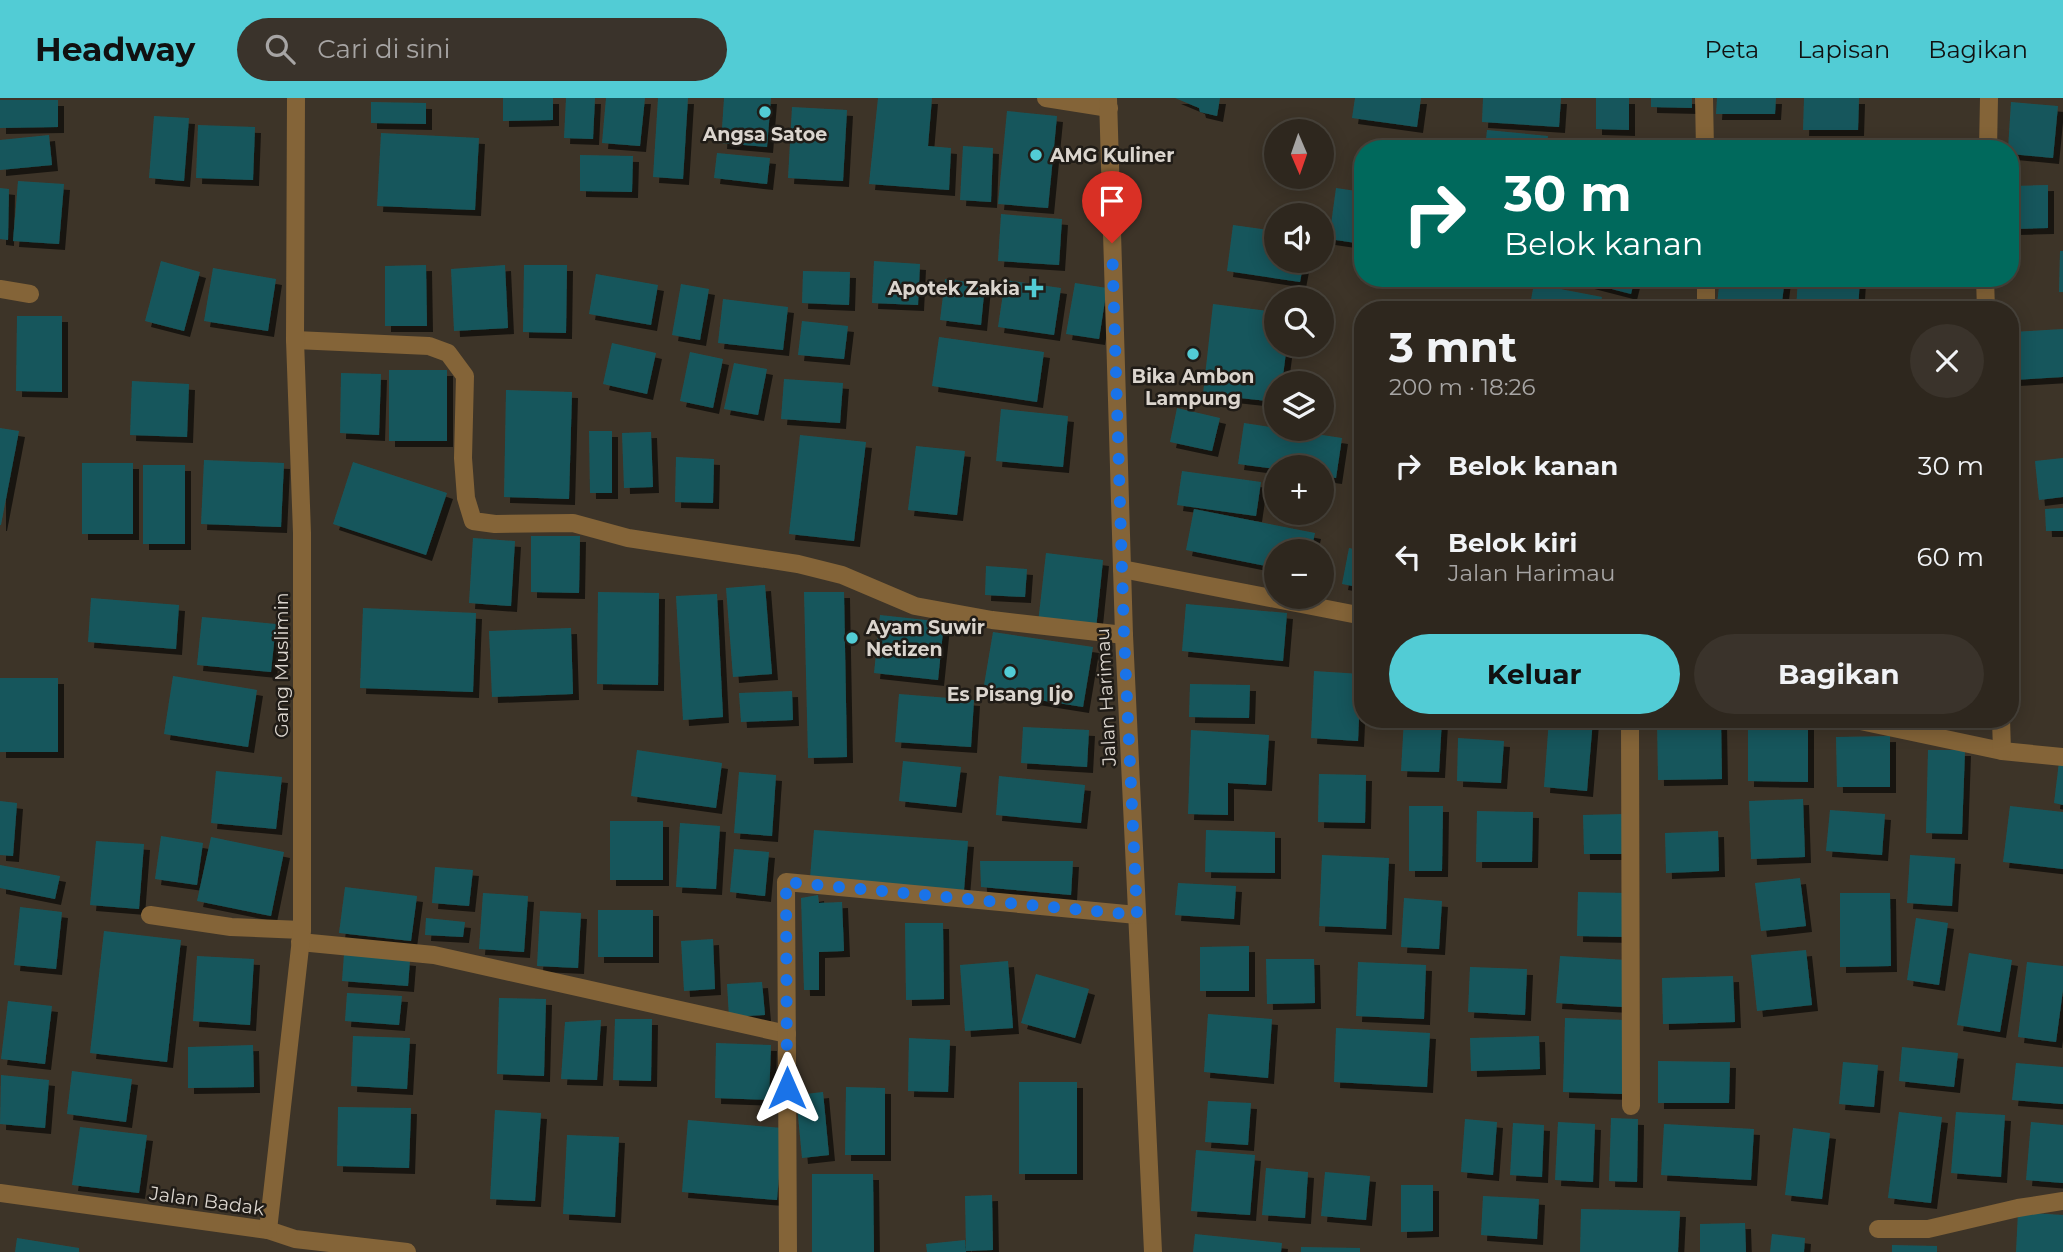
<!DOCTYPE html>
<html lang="id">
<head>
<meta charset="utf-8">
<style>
	body { margin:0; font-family:Montserrat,sans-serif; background:#3a332b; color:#f1f3f6; height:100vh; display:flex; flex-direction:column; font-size:26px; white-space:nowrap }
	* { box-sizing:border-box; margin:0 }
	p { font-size:23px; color:#a7a5a4 }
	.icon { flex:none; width:38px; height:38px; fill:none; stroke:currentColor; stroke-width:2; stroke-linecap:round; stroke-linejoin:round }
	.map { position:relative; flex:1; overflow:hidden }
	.panel { position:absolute; left:1354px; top:203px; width:665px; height:427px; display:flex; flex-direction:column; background:#2e271e; border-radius:28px; box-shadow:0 4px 18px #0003,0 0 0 2px #49443c }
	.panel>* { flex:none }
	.top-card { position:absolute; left:1354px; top:42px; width:665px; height:147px; border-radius:28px; box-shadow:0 4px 18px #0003,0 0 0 2px #49443c; background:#00695c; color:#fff; overflow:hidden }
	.needle { width:46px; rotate:178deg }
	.buttons { position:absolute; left:1264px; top:21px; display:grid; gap:14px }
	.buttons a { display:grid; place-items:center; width:70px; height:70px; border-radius:50%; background:#2e271e; box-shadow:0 4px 18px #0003,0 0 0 2px #49443c; font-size:35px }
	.pin { position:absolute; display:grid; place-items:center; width:60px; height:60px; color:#fff; margin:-72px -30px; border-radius:50% 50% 50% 0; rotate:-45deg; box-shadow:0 0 7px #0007 }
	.pin .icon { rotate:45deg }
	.me { position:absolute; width:77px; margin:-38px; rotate:0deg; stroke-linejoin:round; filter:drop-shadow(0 0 5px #0008) }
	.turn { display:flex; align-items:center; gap:24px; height:147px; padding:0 35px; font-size:32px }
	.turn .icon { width:91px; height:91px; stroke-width:2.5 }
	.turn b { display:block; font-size:49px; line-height:60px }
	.round { display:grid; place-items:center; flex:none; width:74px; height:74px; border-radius:37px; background:#3a332b }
	.overview { display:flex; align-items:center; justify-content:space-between; height:119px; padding:0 35px }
	h1 { font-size:42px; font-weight:700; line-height:52px }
	.button { display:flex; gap:14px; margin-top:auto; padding:14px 35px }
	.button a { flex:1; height:80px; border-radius:42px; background:#52ccd5; color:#111; font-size:28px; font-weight:700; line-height:80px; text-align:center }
	.button a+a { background:#3a332b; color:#f1f3f6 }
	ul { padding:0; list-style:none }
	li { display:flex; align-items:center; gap:21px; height:91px; padding:0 35px }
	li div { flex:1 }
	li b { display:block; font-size:26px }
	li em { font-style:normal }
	header { display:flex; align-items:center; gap:42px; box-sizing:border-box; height:98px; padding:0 35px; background:#52ccd5; color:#111 }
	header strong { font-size:33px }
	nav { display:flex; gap:38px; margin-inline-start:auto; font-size:24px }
	.search { width:490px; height:63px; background:#3a332b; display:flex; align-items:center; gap:18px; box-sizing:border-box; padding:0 24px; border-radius:38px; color:#a7a5a4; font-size:26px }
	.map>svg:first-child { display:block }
	.building { fill:#19575c; filter:url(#shadow) }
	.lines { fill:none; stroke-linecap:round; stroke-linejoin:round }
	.minor { stroke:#846438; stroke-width:18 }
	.route { stroke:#1a73e8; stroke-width:12; stroke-dasharray:0 21.6 }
	.poi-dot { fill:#52ccd5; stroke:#201c17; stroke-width:2.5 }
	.labels { text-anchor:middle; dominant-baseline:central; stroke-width:5; stroke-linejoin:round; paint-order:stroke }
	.poi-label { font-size:19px; font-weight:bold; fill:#dbd5ce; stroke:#201c17 }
	.street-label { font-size:19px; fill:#dbd5ce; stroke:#201c17 }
</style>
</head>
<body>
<header>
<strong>Headway</strong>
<div class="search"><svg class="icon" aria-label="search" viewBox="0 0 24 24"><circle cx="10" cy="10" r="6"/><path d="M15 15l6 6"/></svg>Cari di sini</div>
<nav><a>Peta</a><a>Lapisan</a><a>Bagikan</a></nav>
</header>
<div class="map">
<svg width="2063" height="1154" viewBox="0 0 2063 1154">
	<defs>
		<filter id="shadow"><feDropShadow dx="6" dy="6" stdDeviation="0" flood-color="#0009"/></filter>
	</defs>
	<rect width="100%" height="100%" fill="#3d3428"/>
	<!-- building -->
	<g class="building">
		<polygon points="503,0 553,0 553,22 503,23"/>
		<polygon points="566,0 595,0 593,41 564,40"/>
		<polygon points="606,0 645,0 640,48 602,45"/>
		<polygon points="658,0 688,0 683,81 653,79"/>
		<polygon points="724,0 771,0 767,49 721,45"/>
		<polygon points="878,0 932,0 928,48 951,50 949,92 869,86"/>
		<polygon points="1175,0 1220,0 1217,18 1200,14 1199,10"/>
		<polygon points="1355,0 1421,0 1417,29 1352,20"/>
		<polygon points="1483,0 1561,0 1559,29 1482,24"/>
		<polygon points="1596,0 1629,0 1629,32 1596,31"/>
		<polygon points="1651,0 1692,0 1692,10 1651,9"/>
		<polygon points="1717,0 1776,0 1775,16 1716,16"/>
		<polygon points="1804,0 1859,0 1858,32 1803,32"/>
		<polygon points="0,2 58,2 58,29 0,30"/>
		<polygon points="371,4 426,5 426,26 371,25"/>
		<polygon points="2011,4 2058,8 2053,60 2011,56 2011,51 2008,51"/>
		<polygon points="792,9 847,12 843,83 788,80"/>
		<polygon points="1007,13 1057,18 1048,110 998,106"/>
		<polygon points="154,18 189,20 184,83 149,80"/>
		<polygon points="198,27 255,29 253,82 196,80"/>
		<polygon points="1487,32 1548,38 1546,51 1485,51"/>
		<polygon points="381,35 479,40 475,112 377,108"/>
		<polygon points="49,37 52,67 0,72 0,42"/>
		<polygon points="963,48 993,50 991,104 960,102"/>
		<polygon points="717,55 770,60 767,86 714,80"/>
		<polygon points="580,57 633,58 632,94 580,93"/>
		<polygon points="18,83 64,86 59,146 13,143"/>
		<polygon points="2048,87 2048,130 2011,131 2011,88"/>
		<polygon points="0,90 9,91 8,142 0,141"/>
		<polygon points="1336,90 1363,94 1363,146 1329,141"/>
		<polygon points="1001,116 1062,121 1059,167 998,163"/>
		<polygon points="1233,127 1276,133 1276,163 1304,163 1300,184 1227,173"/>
		<polygon points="2060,153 2063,153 2063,194 2059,194"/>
		<polygon points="161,163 200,174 184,233 145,223"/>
		<polygon points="874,163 920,166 918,207 872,205"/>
		<polygon points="426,167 427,228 385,228 385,168"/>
		<polygon points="505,167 508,230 454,233 451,171"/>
		<polygon points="524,167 567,167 566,235 523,234"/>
		<polygon points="213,170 276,181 268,233 204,223"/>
		<polygon points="803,173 850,174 849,207 802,205"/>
		<polygon points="596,176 658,187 651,227 589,216"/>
		<polygon points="1569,180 1635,180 1631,196"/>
		<polygon points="1720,180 1785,180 1781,212 1717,206"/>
		<polygon points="1798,180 1860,180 1858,212 1796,212"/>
		<polygon points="945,181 985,186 981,227 940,222"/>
		<polygon points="1005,182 1061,190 1054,237 998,229"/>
		<polygon points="1075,185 1107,190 1099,241 1066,236"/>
		<polygon points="681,186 709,191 700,242 672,237"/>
		<polygon points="1534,186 1602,199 1599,212 1529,212"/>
		<polygon points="723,201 788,209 783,252 718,245"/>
		<polygon points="1213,206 1276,214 1276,247 1287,247 1282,285 1276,285 1276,304 1203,296"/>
		<polygon points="17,218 62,218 62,294 16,293"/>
		<polygon points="802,223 848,228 844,261 798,257"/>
		<polygon points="2063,231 2063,279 2014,282 2012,234"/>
		<polygon points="939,239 1044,254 1037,304 932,288"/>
		<polygon points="612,245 656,255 647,296 603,286"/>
		<polygon points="690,254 723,261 713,310 680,303"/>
		<polygon points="734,265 767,271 758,317 724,311"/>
		<rect x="389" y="272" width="58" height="71"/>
		<polygon points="341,275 381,276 379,337 340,335"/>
		<polygon points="784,281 843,285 840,325 781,321"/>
		<polygon points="132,283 189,286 187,339 130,337"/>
		<polygon points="506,292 572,294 569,401 504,399"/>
		<polygon points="1177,310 1220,320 1212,353 1170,344"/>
		<polygon points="1001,311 1068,318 1063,369 996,363"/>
		<polygon points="1244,325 1342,340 1336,380 1321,378 1321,369 1276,369 1276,371 1238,366"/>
		<polygon points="0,330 19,333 1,427 0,427"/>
		<polygon points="589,333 612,333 612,395 590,395"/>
		<polygon points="651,334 653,389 624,390 622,335"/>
		<polygon points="800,337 866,344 854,443 789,436"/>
		<polygon points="916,348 965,353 957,417 908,412"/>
		<polygon points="676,359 714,361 713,405 675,404"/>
		<polygon points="2063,360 2063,399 2039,402 2035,363"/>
		<polygon points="204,362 284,365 281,429 201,426"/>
		<polygon points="353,364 447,395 426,457 333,426"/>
		<rect x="82" y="365" width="51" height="71"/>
		<rect x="143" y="367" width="42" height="79"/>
		<polygon points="1182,373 1261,384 1256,418 1177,407"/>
		<polygon points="2063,410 2063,433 2046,433 2045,411"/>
		<polygon points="1194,411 1315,435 1311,453 1276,453 1276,470 1186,452"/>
		<polygon points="531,438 580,438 579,495 531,494"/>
		<polygon points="473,440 515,443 511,508 469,505"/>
		<polygon points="1349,450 1363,453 1363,490 1342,486"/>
		<polygon points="1046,455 1103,462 1096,531 1038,525"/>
		<polygon points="986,468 1027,471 1025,499 985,497"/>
		<polygon points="765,487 772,576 733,579 726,490"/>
		<polygon points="598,494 659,495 658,587 597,586"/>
		<polygon points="804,494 844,494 847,659 808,660"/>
		<polygon points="717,496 723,619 683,622 676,498"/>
		<polygon points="91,500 179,507 176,551 88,544"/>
		<polygon points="1186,506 1287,515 1283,563 1182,553"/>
		<polygon points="363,510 476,515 473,594 360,590"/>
		<polygon points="880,517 944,524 938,582 874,575"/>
		<polygon points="202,519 276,526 271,574 197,567"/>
		<polygon points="571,530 573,596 492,599 489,533"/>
		<polygon points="993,534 1093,549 1083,609 983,593"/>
		<polygon points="1314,573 1361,576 1358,643 1311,640"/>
		<polygon points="173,578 257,592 248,649 164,636"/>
		<rect x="0" y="580" width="58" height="74"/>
		<polygon points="1190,586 1250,587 1249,620 1189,619"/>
		<polygon points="792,593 793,622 741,624 739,595"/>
		<polygon points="899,596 974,602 971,649 895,644"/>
		<polygon points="1404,621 1442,621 1439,674 1401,673"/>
		<polygon points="1549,621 1593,621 1587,693 1544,689"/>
		<polygon points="1657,621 1721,621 1722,681 1658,682"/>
		<polygon points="1748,621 1808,621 1808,684 1748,683"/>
		<polygon points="1023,629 1089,632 1087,669 1021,665"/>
		<polygon points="1191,632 1269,637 1266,687 1228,685 1228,717 1188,716"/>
		<polygon points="1890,638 1890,689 1837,689 1836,639"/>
		<polygon points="1458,640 1504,643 1501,685 1457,683"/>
		<polygon points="637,652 722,665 716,710 631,698"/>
		<polygon points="1928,652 1965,652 1962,736 1926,735"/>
		<polygon points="903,663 961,669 956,709 899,703"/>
		<polygon points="2059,664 2063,665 2063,707 2054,705"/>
		<polygon points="216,673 282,679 276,731 211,725"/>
		<polygon points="739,674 776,677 772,738 734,735"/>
		<polygon points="1319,676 1366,677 1365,725 1318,724"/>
		<polygon points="999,678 1085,687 1081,725 996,717"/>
		<polygon points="1803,701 1805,759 1751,761 1749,703"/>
		<polygon points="0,703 17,705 13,758 0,757"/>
		<polygon points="1409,708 1443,708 1442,773 1409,773"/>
		<polygon points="2010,708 2063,714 2063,771 2003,764"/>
		<polygon points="1830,712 1885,716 1882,757 1826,753"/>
		<polygon points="1477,713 1533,714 1532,764 1476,764"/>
		<polygon points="1625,716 1626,756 1584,756 1583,717"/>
		<rect x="610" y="723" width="53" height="59"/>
		<polygon points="680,725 720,728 716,791 676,789"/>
		<polygon points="814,732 968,743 964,792 810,780"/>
		<polygon points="1206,732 1275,734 1275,775 1205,774"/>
		<polygon points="1718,733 1719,773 1666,775 1665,735"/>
		<polygon points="161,738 203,745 197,787 155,781"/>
		<polygon points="211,739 284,754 271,818 197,803"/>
		<polygon points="96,743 144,746 139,811 90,807"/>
		<polygon points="734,751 769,754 765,798 730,794"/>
		<polygon points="1322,757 1389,760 1386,831 1319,828"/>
		<polygon points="1910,757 1955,760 1952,808 1907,805"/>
		<polygon points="980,763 1073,763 1071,797 981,789"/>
		<polygon points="0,767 60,778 55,801 0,790"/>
		<polygon points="435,769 473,772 469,808 432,805"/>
		<polygon points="1800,780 1806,828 1761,833 1755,785"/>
		<polygon points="1178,785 1236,788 1234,821 1175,817"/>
		<polygon points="345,789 417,798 411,843 339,835"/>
		<polygon points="1578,794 1627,795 1626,839 1577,838"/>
		<polygon points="483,795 528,798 524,854 479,851"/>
		<polygon points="1840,795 1890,795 1891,868 1840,869"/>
		<polygon points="818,797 819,805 842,804 844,853 819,854 819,892 804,892 801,800"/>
		<polygon points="1404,800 1442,803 1439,851 1401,849"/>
		<polygon points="20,809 62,814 56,871 14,867"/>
		<rect x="598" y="812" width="55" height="47"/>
		<polygon points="540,813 581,815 578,870 537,868"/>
		<polygon points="426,820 465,824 463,839 425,837"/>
		<polygon points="1916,820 1948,825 1939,887 1907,882"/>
		<polygon points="905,825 943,825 944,901 906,902"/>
		<polygon points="104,833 181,842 167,964 90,955"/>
		<polygon points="713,841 715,891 684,893 681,843"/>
		<polygon points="1249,848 1249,893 1200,893 1200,849"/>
		<polygon points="1806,852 1812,907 1757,913 1751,857"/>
		<polygon points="1969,855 2012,862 2000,934 1957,927"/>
		<polygon points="344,856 410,862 408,888 342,883"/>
		<polygon points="197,858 254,861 250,927 193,923"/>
		<polygon points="1560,858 1626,862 1623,909 1556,905"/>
		<polygon points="1266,861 1314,861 1315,905 1267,906"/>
		<polygon points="1008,863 1013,930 965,933 960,867"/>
		<polygon points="1358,864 1426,867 1424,921 1356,918"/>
		<polygon points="2027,864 2063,868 2063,892 2056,944 2018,939"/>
		<polygon points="1470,869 1527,871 1525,917 1468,914"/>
		<polygon points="1036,876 1089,891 1075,940 1021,925"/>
		<polygon points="1733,878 1735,924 1663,926 1662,880"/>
		<polygon points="762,884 765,917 729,919 727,886"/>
		<polygon points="347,895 402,898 399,927 345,923"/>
		<polygon points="499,900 546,901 544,978 497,976"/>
		<polygon points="8,903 52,908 45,966 1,961"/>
		<polygon points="1208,916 1272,921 1268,980 1204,974"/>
		<polygon points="1565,920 1626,922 1624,996 1563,994"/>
		<polygon points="615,921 652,921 651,983 613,982"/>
		<polygon points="601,922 597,982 561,981 565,924"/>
		<polygon points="1336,930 1430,935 1427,989 1334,984"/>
		<polygon points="353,938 410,940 407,991 351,988"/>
		<polygon points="1539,938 1540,971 1471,973 1470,940"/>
		<polygon points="909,940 950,942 948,994 908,993"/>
		<polygon points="716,945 771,947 769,1002 715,1000"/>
		<polygon points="253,947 254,989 188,990 188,949"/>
		<polygon points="1902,949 1958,955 1954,989 1899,983"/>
		<polygon points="1658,963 1730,964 1729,1005 1658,1005"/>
		<polygon points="1843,964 1878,967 1874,1009 1839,1006"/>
		<polygon points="2016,965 2063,969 2063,1006 2012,1002"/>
		<polygon points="72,973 132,981 126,1024 67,1016"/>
		<polygon points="1,977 49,982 45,1030 0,1026"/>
		<rect x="1019" y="984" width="58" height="92"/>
		<polygon points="846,989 885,990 885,1057 845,1057"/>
		<polygon points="823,994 829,1057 802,1060 796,997"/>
		<polygon points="1208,1003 1251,1005 1248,1047 1205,1044"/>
		<polygon points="338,1009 411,1010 409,1070 337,1068"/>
		<polygon points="495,1012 541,1015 535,1103 490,1101"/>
		<polygon points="1899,1014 1942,1019 1931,1105 1888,1100"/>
		<polygon points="1956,1014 2005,1017 2001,1079 1951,1075"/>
		<polygon points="1611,1020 1638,1021 1637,1084 1609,1083"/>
		<polygon points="1465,1021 1497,1024 1493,1077 1461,1074"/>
		<polygon points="688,1022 783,1030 777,1102 682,1094"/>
		<polygon points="1558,1024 1595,1026 1593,1084 1555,1082"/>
		<polygon points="2031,1024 2063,1027 2063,1085 2026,1082"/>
		<polygon points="1513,1025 1544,1027 1542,1079 1510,1077"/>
		<polygon points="1664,1026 1754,1031 1751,1082 1661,1077"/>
		<polygon points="80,1029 147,1037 139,1095 72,1087"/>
		<polygon points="1793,1030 1830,1035 1822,1101 1785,1097"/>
		<polygon points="567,1037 619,1039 615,1119 563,1116"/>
		<polygon points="1196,1052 1255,1057 1250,1117 1191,1113"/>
		<polygon points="1266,1070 1308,1074 1305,1120 1262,1117"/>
		<polygon points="1325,1074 1370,1078 1366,1122 1321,1118"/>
		<polygon points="812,1076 873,1076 874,1154 812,1154"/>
		<polygon points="1401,1087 1433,1087 1433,1133 1401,1134"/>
		<polygon points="992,1097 993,1152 966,1153 965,1098"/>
		<polygon points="1483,1098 1539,1101 1537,1141 1481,1137"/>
		<polygon points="1581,1111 1680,1113 1678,1154 1580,1154"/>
		<polygon points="2018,1114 2063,1117 2063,1154 2016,1154"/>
		<polygon points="1745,1125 1746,1154 1700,1154 1700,1126"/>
		<polygon points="1195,1136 1282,1145 1281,1154 1193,1154"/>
		<polygon points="1772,1136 1805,1140 1804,1154 1770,1154"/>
		<polygon points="17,1140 79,1150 79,1154 15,1154"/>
		<polygon points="965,1142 966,1154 927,1154 926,1146"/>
		<polygon points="1892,1147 1937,1148 1937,1154 1892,1154"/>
		<polygon points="1301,1149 1360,1150 1360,1154 1301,1154"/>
	</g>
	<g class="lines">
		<!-- minor -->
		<g class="minor">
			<polyline points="1046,0 1109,10"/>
			<polyline points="1108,0 1124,537 1153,1154"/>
			<polyline points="1704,0 1705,51"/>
			<polyline points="1988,51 1989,0"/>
			<polyline points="1706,180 1706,212"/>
			<polyline points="1985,180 1986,212"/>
			<polyline points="0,191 30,196"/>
			<polyline points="295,242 429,248 448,255 465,278 463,360 466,400 473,423 495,426 573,425 628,440 798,466 842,477 915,508 992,522 1124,537"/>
			<polyline points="1122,471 1363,518"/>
			<polyline points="1630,621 1631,1008"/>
			<polyline points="1851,621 2002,653 2063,659"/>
			<polyline points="2001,621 2002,653"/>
			<polyline points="150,817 231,829 302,832"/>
			<polyline points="300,844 434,857 787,936"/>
			<polyline points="0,1095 268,1132 295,1141 407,1154"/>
			<polyline points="1878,1131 1928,1131 2018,1110 2063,1103"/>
			<polyline points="268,1132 302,832 302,435 295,242 296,0"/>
			<polyline points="788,1154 786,784 1137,817"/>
		</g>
	</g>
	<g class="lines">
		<!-- route -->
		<polyline class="route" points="787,990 786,784 1137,817 1124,537 1112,145"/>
	</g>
	<!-- markers -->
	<g class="poi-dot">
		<circle cx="765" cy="14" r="7"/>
		<circle cx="1036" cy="57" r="7"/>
		<path d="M1030.5 179.5h7v7h7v7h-7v7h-7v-7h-7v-7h7z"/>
		<circle cx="1193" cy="256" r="7"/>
		<circle cx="852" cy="540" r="7"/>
		<circle cx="1010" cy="574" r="7"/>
	</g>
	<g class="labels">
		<!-- poi labels -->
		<g class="poi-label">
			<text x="765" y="36">Angsa Satoe</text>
			<text x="1050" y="57" text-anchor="start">AMG Kuliner</text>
			<text x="1020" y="190" text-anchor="end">Apotek Zakia</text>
			<text x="1193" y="278">Bika Ambon<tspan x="1193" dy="22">Lampung</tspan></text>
			<text x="866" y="529" text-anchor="start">Ayam Suwir<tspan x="866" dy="22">Netizen</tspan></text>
			<text x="1010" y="596">Es Pisang Ijo</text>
		</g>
		<!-- street labels -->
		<g class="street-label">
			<text transform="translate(281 567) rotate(-90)">Gang Muslimin</text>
			<text transform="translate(1106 599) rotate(-93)">Jalan Harimau</text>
			<text transform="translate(207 1103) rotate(8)">Jalan Badak</text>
		</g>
	</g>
</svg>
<div class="buttons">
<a><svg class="needle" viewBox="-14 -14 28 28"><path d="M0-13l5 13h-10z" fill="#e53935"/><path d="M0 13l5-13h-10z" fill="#a7a5a4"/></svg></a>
<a><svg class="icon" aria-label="sound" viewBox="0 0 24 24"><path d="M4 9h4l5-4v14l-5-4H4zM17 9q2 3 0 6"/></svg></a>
<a><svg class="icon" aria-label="search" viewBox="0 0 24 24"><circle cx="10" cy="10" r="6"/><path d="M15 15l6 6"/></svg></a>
<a><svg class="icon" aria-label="layers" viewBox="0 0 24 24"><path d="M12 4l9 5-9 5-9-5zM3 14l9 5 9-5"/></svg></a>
<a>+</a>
<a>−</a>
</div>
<div class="pin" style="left:1112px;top:145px;background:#d93025"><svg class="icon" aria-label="arrive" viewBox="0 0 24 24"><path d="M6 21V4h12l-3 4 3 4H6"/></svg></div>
<svg class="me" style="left:787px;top:990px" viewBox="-20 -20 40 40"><path d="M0-17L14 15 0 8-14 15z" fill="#1a73e8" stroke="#fff" stroke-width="4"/></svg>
<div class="top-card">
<div class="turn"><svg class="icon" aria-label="right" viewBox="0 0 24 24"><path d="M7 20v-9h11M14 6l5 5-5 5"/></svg><div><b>30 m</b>Belok kanan</div></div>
</div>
<section class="panel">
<div class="overview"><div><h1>3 mnt</h1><p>200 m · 18:26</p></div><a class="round"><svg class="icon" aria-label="close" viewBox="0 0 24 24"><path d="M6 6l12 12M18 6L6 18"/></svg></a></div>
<ul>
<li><svg class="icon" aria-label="right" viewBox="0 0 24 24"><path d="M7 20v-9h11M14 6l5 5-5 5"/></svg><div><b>Belok kanan</b></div><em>30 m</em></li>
<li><svg class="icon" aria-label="left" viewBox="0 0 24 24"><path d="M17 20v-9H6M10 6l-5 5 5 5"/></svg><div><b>Belok kiri</b><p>Jalan Harimau</p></div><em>60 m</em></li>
</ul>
<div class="button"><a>Keluar</a><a>Bagikan</a></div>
</section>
</div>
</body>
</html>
